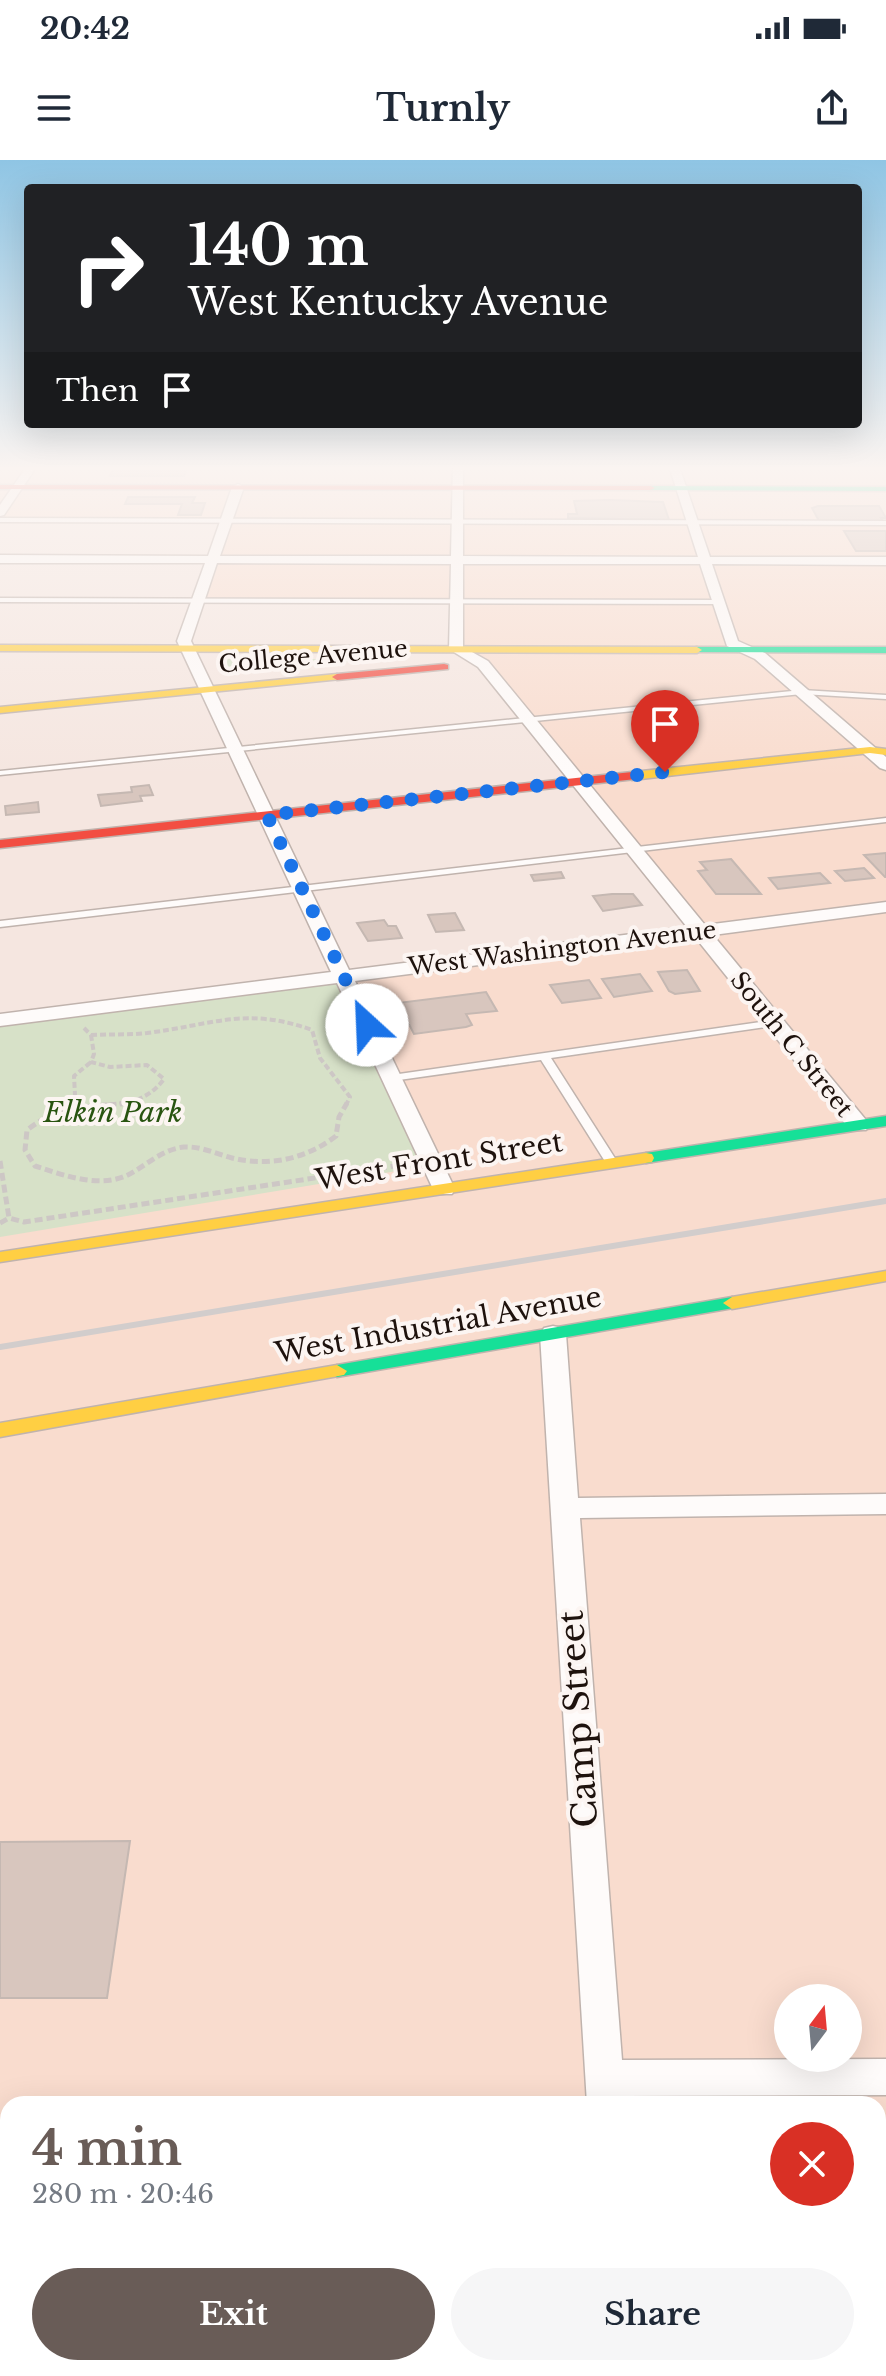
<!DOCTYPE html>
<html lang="en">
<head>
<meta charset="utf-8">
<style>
	body { margin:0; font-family:"Libre Baskerville",serif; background:#f6f6f7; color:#1f2937; height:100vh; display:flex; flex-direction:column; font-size:30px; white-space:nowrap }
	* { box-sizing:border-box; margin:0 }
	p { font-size:26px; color:#747a83 }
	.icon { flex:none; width:44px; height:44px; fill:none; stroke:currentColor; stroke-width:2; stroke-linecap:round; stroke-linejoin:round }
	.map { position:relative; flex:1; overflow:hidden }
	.details { position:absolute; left:0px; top:1936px; width:886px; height:280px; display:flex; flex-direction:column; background:#fff; border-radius:24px 24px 0 0; box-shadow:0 8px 32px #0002 }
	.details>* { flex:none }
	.guide { position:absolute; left:24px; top:24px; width:838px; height:244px; border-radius:8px; box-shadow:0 8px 32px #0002; background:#202124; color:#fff; overflow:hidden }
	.needle { width:52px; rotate:16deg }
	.controls { position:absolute; left:774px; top:1824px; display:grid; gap:16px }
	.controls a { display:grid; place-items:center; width:88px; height:88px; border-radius:50%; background:#fff; box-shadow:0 8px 32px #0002; font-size:40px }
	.pin { position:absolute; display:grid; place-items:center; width:68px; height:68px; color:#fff; margin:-82px -34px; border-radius:50% 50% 50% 0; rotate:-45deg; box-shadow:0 0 8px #0007 }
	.pin .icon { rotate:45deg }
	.me { position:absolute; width:88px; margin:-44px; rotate:335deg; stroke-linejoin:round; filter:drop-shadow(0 0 6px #0008) }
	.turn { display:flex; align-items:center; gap:28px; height:168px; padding:0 32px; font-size:36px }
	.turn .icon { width:104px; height:104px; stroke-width:2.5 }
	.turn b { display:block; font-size:56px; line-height:68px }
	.then { display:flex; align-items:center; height:76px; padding:0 32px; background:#0003; gap:16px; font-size:30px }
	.round { display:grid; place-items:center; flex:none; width:84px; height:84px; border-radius:42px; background:#f6f6f7 }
	.headline { display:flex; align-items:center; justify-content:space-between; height:136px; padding:0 32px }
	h1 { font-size:48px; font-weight:700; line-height:60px; color:#695c57 }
	.primary-button { display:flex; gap:16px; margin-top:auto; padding:16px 32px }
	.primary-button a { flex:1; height:92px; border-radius:48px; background:#695c57; color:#fff; font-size:32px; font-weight:700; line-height:92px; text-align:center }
	.primary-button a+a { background:#f6f6f7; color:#1f2937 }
	.status { display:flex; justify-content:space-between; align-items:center; height:56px; padding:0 40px; background:#fff; direction:ltr }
	.status svg { height:22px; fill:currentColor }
	header { display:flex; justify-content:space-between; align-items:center; height:104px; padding:0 32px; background:#fff; font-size:36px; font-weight:700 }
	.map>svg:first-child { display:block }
	.built { fill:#f9dcce; fill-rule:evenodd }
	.green { fill:#d7e1c8 }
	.building { fill:#d8c6be; stroke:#c5b8b2; stroke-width:2 }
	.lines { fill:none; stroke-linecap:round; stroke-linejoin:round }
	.lane-casing { stroke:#c0b3ad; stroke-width:3 }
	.street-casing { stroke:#c0b3ad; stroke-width:3 }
	.fast-casing { stroke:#c0b3ad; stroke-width:3 }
	.slow-casing { stroke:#c0b3ad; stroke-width:3 }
	.jam-casing { stroke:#c0b3ad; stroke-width:3 }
	.path-far1 { stroke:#cdc7c5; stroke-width:4; stroke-dasharray:6 3; stroke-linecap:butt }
	.path { stroke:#cdc7c5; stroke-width:5; stroke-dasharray:8 4; stroke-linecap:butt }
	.lane { fill:#fefbfa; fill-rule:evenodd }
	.street { fill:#fefbfa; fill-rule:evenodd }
	.fast { fill:#16e098; fill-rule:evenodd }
	.slow { fill:#ffcf43; fill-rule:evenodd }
	.jam { fill:#f24e42; fill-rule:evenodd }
	.rail { stroke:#d2cdcc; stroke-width:6 }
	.route { stroke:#1a73e8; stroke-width:14; stroke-dasharray:0 25.2 }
	.labels { text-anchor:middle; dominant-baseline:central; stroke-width:8; stroke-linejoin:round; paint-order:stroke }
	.far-street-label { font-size:24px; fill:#1e120d; stroke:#fcf5f2 }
	.park-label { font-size:28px; font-style:italic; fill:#285410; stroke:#fcf5f2 }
	.street-label { font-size:28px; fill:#1e120d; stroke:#fcf5f2 }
	.near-street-label { font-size:34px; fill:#1e120d; stroke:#fcf5f2 }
</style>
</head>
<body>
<div class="status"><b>20:42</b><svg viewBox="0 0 49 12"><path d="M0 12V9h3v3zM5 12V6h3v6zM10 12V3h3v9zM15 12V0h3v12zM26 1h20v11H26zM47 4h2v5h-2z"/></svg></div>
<header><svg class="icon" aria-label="menu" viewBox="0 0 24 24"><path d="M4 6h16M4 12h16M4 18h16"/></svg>Turnly<svg class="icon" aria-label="share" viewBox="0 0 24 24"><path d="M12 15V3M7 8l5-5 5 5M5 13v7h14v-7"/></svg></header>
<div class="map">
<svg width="886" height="2216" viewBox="0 0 886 2216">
	<rect width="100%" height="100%" fill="#f5e6e0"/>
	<!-- built -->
	<path class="built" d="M0,306h886v1910h-886v-1242l345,-158 354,-45 -229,-282 -13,-1v-46l-260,-1 28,-79 -225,-1zM788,1838h60v60h-60zM8,1944h870v264h-870z"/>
	<!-- green -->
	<g class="green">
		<polygon points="216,499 379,499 224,514"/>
		<polygon points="344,816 433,1005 0,1077 0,860"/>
	</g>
	<!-- building -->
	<g class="building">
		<polygon points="115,306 188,306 184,316 110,316"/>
		<polygon points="128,337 195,337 192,343 205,343 201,355 178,355 182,344 125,344"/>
		<polygon points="610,340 663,342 669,360 568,358 568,354 577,354 574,341"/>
		<polygon points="818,346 879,346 886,358 881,358 883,361 819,361 812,348"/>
		<polygon points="844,371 886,371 886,391 856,391"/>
		<polygon points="149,625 153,635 140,636 142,641 101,646 98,635 132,632 131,627"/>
		<polygon points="38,642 39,652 6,655 5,646"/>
		<polygon points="886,693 886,717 885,717 864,695"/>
		<polygon points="731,699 761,734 716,734 698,711 707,710 700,702"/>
		<polygon points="864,708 874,718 845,721 835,711"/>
		<polygon points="561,712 564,718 534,721 531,715"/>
		<polygon points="820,713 830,723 778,729 769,718"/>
		<polygon points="612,734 633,734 642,745 603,751 593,736"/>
		<polygon points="455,753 464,770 436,772 428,755"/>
		<polygon points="384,760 388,766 396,766 402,778 368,781 357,763"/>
		<polygon points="687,810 700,831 675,834 669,831 658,812"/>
		<polygon points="640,814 652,831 614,837 602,819"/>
		<polygon points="589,820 601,838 562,843 550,825"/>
		<polygon points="486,832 497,851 466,854 472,865 466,867 414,874 398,843"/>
		<polygon points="130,1681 107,1838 0,1838 0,1682"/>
		<rect x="0" y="1977" width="8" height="198"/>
		<polygon points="226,2208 506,2208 506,2216 225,2216"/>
	</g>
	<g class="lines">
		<!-- lane casing -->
		<g class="lane-casing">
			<g id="lane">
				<polygon points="0,358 886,361 886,365 0,362"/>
				<polygon points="0,438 719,440 722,442 719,444 0,442"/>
				<polygon points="802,530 886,535 886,539 802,534 0,615 0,611"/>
				<polygon points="886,658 886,662 0,767 0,761"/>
				<polygon points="775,860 780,863 779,865 551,898 618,1003 612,1006 606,1003 541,900 392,921 387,918 392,915"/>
			</g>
		</g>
		<!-- street casing -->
		<g class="street-casing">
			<g id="street">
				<polygon points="27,306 37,306 4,355 0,356 0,345"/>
				<path d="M453,306h10v90l235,1 -29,-91h10l31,91h176v8l-174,-1 26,77 27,12 121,104v13l-6,-2 -125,-109 -28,-13 -27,-82h-237v83l25,14 217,264 181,-23v10l-173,23 153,185 3,5 -3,5h-16l-155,-193 -340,44 100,208 -3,5h-16l-3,-5 -96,-206 -337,43v-12l331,-42 -154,-331 28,-78h-205v-8l208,1 24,-69 6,-3 6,3 -24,69h231zM217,403l234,1 -2,85 29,18 209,260 -338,43 -158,-329z"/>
				<polygon points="553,1166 562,1168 566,1174 578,1338 886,1334 886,1354 580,1358 622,1900 886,1899 886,1935 624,1936 625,1944 587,1944 540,1174 544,1168"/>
				<rect x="608" y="2208" width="42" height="8"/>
			</g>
		</g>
		<!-- fast casing -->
		<g class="fast-casing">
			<g id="fast">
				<polygon points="651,326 886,327 886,331 648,330"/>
				<polygon points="697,487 886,487 886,493 693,492 693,488"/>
				<polygon points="886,956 886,966 646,1003 638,998 646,993"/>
				<polygon points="732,1137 739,1139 741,1143 739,1147 337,1217 327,1211 337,1205"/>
			</g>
		</g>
		<!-- slow casing -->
		<g class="slow-casing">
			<g id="slow">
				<polygon points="0,485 697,487 702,490 697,493 0,491"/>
				<polygon points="337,514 342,517 341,519 0,553 0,547"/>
				<polygon points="870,587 886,589 886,595 870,593 632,620 626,616 632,612"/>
				<polygon points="646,993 652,994 654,998 652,1002 0,1102 0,1092"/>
				<polygon points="886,1111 886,1121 732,1149 723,1143 732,1137"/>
				<polygon points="337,1205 347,1211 344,1215 0,1277 0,1263"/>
			</g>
		</g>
		<!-- jam casing -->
		<g class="jam-casing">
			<g id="jam">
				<polygon points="0,325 651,326 655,328 651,330 0,329"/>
				<polygon points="444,504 448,505 448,509 337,520 332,517 337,514"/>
				<polygon points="632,612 636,613 636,619 0,688 0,680"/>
			</g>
		</g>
		<!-- path-far1 -->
		<g class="path-far1">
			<polyline points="84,868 91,875"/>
			<path d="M91,875l3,19 -3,8 19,5 37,-2 17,14c-17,23 -39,25 -66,26"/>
			<path d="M91,875c19,-1 38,0 56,-2 65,-8 99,-27 165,-3l8,28 30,39 -4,8"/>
			<polyline points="71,945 75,935 74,916 91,902"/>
		</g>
		<!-- path -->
		<g class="path">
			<path d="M128,943c-42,6 -65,-1 -101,27l-2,20 10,16c32,10 69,25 100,5 16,-10 30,-22 49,-24 17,-1 32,7 48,11 37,9 74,1 104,-22l3,-19 8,-14"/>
			<polyline points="70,947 72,943"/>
			<polyline points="0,1001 9,1058 24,1062 394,1006 403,1001"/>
			<polyline points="0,1063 9,1058"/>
		</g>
		<!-- lane -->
		<use href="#lane" class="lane"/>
		<!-- street -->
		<use href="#street" class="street"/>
		<!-- fast -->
		<use href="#fast" class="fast"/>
		<!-- slow -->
		<use href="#slow" class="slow"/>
		<!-- jam -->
		<use href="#jam" class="jam"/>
		<!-- rail -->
		<polyline class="rail" points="0,1187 886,1041"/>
	</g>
	<!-- sky -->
	<linearGradient id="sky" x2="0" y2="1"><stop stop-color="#8fc5e4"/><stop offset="0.5" stop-color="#faf4f1"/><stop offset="1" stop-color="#faf4f1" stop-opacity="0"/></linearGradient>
	<rect width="886" height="616" fill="url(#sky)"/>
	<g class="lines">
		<!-- route -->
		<polyline class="route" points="367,865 267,655 665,612"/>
	</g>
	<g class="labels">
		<!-- far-street labels -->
		<g class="far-street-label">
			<text transform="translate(313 496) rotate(-5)">College Avenue</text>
			<text transform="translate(562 788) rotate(-7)">West Washington Avenue</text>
			<text transform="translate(792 884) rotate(51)">South C Street</text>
		</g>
		<!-- park labels -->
		<g class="park-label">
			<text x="113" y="952">Elkin Park</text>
		</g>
		<!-- street labels -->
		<g class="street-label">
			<text transform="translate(439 1001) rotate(-9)">West Front Street</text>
			<text transform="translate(438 1165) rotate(-10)">West Industrial Avenue</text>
		</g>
		<!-- near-street labels -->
		<g class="near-street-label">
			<text transform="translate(578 1559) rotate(-94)">Camp Street</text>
		</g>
	</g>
</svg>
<div class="controls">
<a><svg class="needle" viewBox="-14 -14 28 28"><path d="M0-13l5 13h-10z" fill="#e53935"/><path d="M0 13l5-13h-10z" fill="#747a83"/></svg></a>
</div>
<div class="pin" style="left:665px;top:612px;background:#d93025"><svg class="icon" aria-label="arrive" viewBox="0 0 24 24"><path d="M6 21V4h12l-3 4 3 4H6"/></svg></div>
<svg class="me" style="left:367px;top:865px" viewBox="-20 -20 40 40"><circle r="19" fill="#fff"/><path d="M0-13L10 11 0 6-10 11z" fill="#1a73e8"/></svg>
<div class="guide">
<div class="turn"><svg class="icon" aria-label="right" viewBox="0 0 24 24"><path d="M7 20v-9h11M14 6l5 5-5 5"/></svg><div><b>140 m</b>West Kentucky Avenue</div></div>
<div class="then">Then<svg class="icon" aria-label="arrive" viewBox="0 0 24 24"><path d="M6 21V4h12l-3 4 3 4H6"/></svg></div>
</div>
<section class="details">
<div class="headline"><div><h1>4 min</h1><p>280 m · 20:46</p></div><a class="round" style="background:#d93025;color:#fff"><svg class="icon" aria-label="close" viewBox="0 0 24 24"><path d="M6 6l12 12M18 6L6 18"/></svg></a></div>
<div class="primary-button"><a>Exit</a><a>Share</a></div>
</section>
</div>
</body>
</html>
